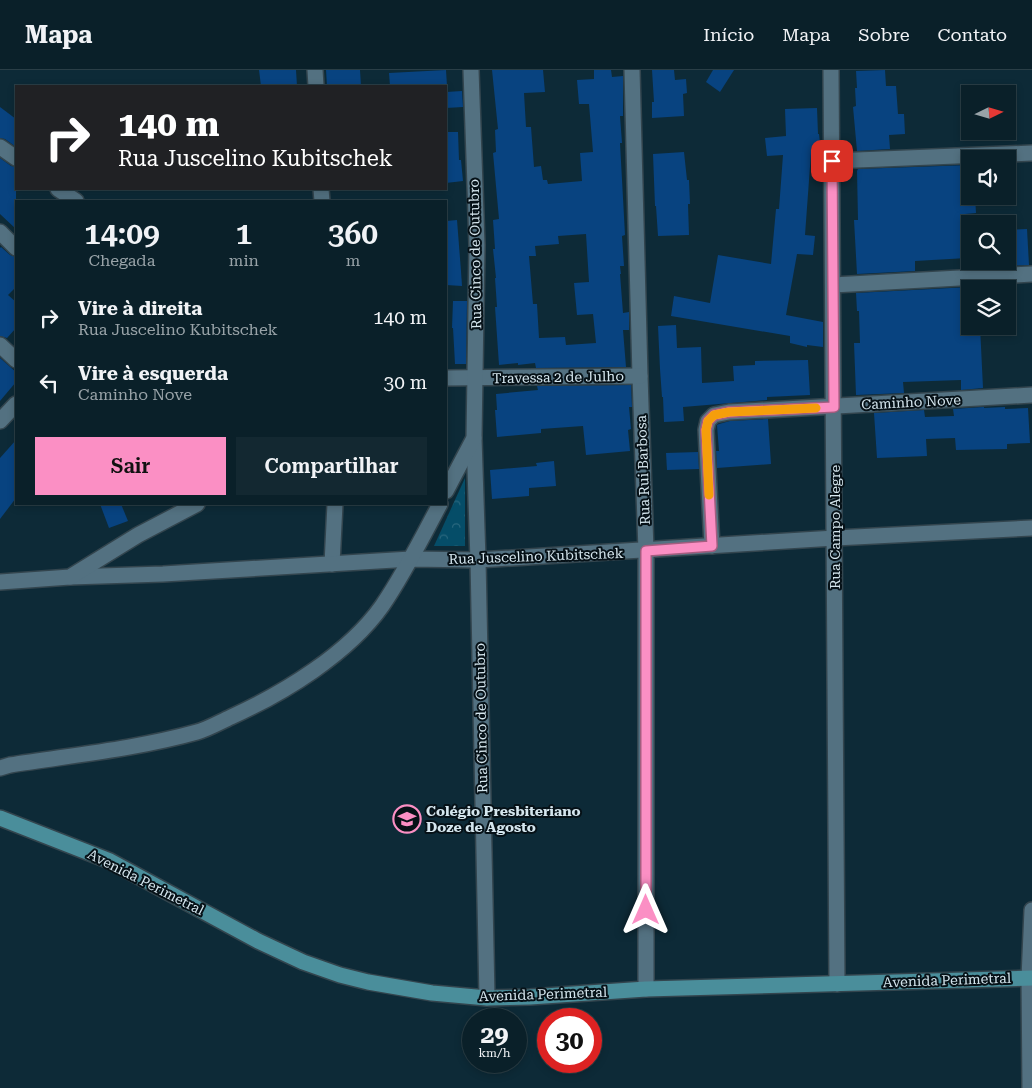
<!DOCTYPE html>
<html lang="pt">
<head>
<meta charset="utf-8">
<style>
	body { margin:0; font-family:"Roboto Serif",serif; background:#132831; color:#f1f3f6; height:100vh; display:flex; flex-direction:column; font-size:19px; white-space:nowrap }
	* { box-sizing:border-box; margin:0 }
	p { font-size:16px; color:#99a3a8 }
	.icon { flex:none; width:28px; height:28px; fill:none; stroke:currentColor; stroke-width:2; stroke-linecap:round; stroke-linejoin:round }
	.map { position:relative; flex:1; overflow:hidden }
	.drawer { position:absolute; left:15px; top:130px; width:432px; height:305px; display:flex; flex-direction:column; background:#0a2029; border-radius:0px; box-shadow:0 2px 8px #0003,0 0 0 1px #2a3e46 }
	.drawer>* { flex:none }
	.guide { position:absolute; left:15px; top:15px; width:432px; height:105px; border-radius:0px; box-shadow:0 2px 8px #0003,0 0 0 1px #2a3e46; background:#202124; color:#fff; overflow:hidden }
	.needle { width:32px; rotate:85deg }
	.fabs { position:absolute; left:961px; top:15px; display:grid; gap:10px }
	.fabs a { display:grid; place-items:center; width:55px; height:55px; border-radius:0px; background:#0a2029; box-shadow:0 2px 8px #0003,0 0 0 1px #2a3e46; font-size:25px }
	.speed { position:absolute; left:462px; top:938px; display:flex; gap:10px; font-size:25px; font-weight:700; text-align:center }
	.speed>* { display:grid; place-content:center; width:65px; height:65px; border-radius:50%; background:#0a2029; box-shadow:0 2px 8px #0003,0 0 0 1px #2a3e46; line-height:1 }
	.speed small { font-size:12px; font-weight:400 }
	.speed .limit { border:8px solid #d22; background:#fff; color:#111 }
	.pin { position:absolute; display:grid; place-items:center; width:42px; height:42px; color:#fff; margin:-21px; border-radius:10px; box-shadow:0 2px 8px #0006 }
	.me { position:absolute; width:55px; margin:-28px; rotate:0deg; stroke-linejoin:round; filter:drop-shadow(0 0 4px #0008) }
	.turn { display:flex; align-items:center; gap:18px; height:105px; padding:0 20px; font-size:22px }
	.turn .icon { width:65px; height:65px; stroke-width:2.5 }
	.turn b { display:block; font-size:35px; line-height:42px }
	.eta { display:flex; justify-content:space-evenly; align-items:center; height:85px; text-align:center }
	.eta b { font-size:30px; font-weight:600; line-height:35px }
	.cta { display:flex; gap:10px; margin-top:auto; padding:10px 20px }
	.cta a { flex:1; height:58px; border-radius:0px; background:#fb8fc4; color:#111; font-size:20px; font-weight:600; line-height:58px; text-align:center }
	.cta a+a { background:#132831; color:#f1f3f6 }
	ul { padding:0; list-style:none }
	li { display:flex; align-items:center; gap:15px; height:65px; padding:0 20px }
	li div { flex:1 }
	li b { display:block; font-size:19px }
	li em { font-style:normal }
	header { display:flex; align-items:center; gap:30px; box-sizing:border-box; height:70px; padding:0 25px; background:#0a2029; border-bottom:1px solid #2a3e46 }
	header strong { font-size:24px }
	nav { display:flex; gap:28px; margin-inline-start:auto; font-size:18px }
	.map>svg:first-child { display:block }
	.park { fill:url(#park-crowns) }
	.building { fill:#084380; fill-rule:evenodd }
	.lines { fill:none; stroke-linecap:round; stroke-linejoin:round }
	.minor-casing { stroke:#33454e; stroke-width:18 }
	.major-casing { stroke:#33454e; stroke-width:18 }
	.minor { stroke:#537181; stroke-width:15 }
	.major { stroke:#4a8e9b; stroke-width:15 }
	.route-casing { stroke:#a35d7f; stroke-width:12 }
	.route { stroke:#fb8fc4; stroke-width:9 }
	.slow { stroke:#f59e0b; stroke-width:9 }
	.labels { text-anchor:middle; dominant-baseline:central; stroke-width:4; stroke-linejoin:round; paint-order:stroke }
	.street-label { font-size:14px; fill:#d5e6ee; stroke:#061117 }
	.poi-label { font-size:14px; font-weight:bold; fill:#d5e6ee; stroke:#061117; text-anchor:start }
</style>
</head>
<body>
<header>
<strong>Mapa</strong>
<nav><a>Início</a><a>Mapa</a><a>Sobre</a><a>Contato</a></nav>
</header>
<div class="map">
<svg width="1032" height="1018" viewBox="0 0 1032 1018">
	<defs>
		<pattern id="park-crowns" width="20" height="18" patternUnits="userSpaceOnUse" patternTransform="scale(1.25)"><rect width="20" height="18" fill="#054d68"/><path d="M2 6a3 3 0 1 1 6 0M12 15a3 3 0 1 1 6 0" fill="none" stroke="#29677e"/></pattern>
	</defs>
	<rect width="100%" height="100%" fill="#0d2a37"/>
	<!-- park -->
	<polygon class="park" points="465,408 465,476 434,476"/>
	<!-- building -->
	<g class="building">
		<polygon points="259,0 296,0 297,16 261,16"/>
		<polygon points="326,0 360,0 361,16 327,16"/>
		<polygon points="446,0 447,16 390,16 389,3"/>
		<path d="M492,0h51l2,22 -21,1 2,34h5l3,40 7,-1 2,14h4l1,4 34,-3 -2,-28 13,-1 -4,-48h-10l-2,-24 17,-1v-9h17l1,7 11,-1v40h-3l2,27h-2l5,92 -3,1 2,30h-4l1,8h-1l3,39 6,-1v18h-6l3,37 -90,1 -1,-5 -17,2v-2l-19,2 -4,-58h2l-2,-29h1l-3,-29h2l-2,-29 6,-1 -6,-66 3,-1 -1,-22 3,-1zM586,164l3,48 -15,1 3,32 16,-1 3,29 -30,2 -1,-8 -26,1 -2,-34h-4l-4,-48h7l-1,-10 24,-2 -1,-8z"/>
		<polygon points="652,0 674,0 675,10 686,9 687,23 683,24 684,46 652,48 652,32 654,32"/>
		<polygon points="713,0 734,0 720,22 706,12"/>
		<polygon points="885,0 886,16 896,16 898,44 904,44 905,64 889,65 890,79 857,81 853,37 856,36 855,18 857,18 856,1"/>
		<polygon points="462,21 463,37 446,38 446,22"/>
		<polygon points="0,37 16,49 16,77 5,69 0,68"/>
		<polygon points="817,38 818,64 819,64 821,82 811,83 805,165 815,166 813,185 797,184 786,245 823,252 823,277 807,275 807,277 790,273 790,266 671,246 674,226 710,233 718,185 771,194 776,139 779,139 783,85 767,86 765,68 786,66 785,39"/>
		<polygon points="446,62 458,62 459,90 461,90 463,111 446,113"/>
		<polygon points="684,82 687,110 689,110 690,134 688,134 689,165 658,166 656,136 655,136 653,84"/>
		<polygon points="0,88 11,96 16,97 16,159 0,144"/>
		<polygon points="970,95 970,126 975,126 976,143 965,144 967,188 915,191 915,201 857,204 854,150 858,150 857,101 858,99"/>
		<polygon points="457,150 461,201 462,216 446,215 446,151"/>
		<polygon points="1027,159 1029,195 1008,196 1008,160"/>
		<polygon points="1,177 10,185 16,187 16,217 8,225 16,232 16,258 7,268 0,266 0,178"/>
		<polygon points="970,217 970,256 980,256 983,318 961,320 961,310 903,312 904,323 856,325 854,273 860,273 859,241 857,241 856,223"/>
		<polygon points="453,231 467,231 466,294 455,294 453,258 452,258"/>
		<polygon points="676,255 677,278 701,277 702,313 734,311 733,296 755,295 755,291 808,290 810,325 767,327 767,330 683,337 684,351 664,352 663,327 662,327 660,299 658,256"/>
		<polygon points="0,288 16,302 16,312 0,331"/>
		<polygon points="631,315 632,337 629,337 631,359 628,360 630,381 586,385 583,356 541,359 541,363 497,367 495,340 497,340 496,324 538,320 537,316"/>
		<polygon points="984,337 984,338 1005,337 1005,339 1028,338 1030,373 1007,374 1007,379 956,380 955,368 926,369 927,386 877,388 874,343 924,340 925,347 954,346 953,339"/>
		<polygon points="768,349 771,394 717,398 716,381 719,381 717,355 719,354 730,351"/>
		<polygon points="16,370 16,428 0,449 0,388"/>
		<polygon points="698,382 699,399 667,400 666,383"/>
		<polygon points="554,391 556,416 529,418 529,426 492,429 490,400 537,396 536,393"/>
		<polygon points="100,434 121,434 128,451 109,458"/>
	</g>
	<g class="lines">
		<!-- minor casing -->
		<g class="minor-casing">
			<g id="minor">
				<polyline points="315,0 316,16"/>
				<polyline points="632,0 640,306 646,481 646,919"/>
				<polyline points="831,0 837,914"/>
				<polyline points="0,77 16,88"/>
				<polyline points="832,91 1032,83"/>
				<polyline points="58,119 76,131"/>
				<polyline points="321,119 322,131"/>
				<polyline points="0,162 16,178"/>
				<polyline points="833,215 1032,204"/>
				<polyline points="0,275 16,290"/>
				<polyline points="446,308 640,306"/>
				<polyline points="0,351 16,334"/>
				<polyline points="474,368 478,490 487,928"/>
				<polyline points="446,421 474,368 477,175 471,0"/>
				<polyline points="712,476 706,360 708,351 714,345 729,342 1032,325"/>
				<polyline points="332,494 335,434"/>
				<polyline points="70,507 163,504 411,489 478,490 835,468 1032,458"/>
				<polyline points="0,512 70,507 138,465 197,434"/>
				<path d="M0,698l10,-3c63,-10 126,-16 187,-33 11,-3 23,-10 34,-15 53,-24 117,-63 151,-111 22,-32 40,-68 58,-102"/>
				<polyline points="1030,1018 1029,908 1032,840"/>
			</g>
		</g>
		<!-- major casing -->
		<g class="major-casing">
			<polyline id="major" points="0,748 110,791 258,871 303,892 340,905 368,912 432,923 487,928 530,927 646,919 1032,908"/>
		</g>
		<!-- minor -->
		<use href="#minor" class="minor"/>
		<!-- major -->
		<use href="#major" class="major"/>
	</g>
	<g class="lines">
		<!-- route casing -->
		<g class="route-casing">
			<polyline id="route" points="646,840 646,481 712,476 706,360 708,351 714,345 729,342 834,337 832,91"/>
		</g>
		<!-- route -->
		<use href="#route" class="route"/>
		<!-- slow -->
		<polyline class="slow" points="709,425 706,360 708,351 714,345 729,342 816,338"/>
	</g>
	<!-- icons -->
	<defs>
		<g id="school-ring" transform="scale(1.4375)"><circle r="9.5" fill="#061117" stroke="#fb8fc4" stroke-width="1.5"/><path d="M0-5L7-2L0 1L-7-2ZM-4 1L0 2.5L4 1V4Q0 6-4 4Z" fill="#fb8fc4"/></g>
	</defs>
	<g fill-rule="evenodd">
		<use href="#school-ring" x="407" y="749"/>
	</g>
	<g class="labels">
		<!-- street labels -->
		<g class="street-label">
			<text transform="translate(475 184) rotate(-91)">Rua Cinco de Outubro</text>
			<text transform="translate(558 307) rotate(-1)">Travessa 2 de Julho</text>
			<text transform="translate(911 332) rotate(-3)">Caminho Nove</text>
			<text transform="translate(643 400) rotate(-92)">Rua Rui Barbosa</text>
			<text transform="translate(835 457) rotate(-90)">Rua Campo Alegre</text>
			<text transform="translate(536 486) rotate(-2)">Rua Juscelino Kubitschek</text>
			<text transform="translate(481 648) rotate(-91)">Rua Cinco de Outubro</text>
			<text transform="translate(146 812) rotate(27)">Avenida Perimetral</text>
			<text transform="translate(947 910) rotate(-2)">Avenida Perimetral</text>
			<text transform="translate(543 924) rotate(-2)">Avenida Perimetral</text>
		</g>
		<!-- poi labels -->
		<g class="poi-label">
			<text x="426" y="741">Colégio Presbiteriano<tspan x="426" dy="16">Doze de Agosto</tspan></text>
		</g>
	</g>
</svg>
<div class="fabs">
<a><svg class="needle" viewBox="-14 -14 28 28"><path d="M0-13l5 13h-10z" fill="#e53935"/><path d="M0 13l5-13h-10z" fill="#99a3a8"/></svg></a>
<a><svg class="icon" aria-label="sound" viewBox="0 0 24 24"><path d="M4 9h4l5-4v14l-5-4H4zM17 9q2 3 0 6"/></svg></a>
<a><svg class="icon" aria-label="search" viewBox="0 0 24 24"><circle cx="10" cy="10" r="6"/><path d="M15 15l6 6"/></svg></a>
<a><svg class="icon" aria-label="layers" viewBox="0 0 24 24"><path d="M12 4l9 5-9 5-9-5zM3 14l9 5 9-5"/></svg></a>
</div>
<div class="speed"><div>29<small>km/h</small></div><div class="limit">30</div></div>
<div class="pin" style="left:832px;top:91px;background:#d93025"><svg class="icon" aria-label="arrive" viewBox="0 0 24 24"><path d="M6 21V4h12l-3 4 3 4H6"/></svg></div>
<svg class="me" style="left:646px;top:840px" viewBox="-20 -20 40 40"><path d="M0-17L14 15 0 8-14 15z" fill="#fb8fc4" stroke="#fff" stroke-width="4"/></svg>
<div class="guide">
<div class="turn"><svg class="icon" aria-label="right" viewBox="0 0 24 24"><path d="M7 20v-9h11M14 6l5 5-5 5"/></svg><div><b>140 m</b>Rua Juscelino Kubitschek</div></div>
</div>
<section class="drawer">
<div class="eta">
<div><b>14:09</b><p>Chegada</p></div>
<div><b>1</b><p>min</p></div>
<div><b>360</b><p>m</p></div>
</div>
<ul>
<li><svg class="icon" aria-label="right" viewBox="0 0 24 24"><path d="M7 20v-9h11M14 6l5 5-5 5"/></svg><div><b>Vire à direita</b><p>Rua Juscelino Kubitschek</p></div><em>140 m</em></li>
<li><svg class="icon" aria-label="left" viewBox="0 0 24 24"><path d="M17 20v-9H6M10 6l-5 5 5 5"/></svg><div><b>Vire à esquerda</b><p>Caminho Nove</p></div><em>30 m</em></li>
</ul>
<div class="cta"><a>Sair</a><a>Compartilhar</a></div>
</section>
</div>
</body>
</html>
